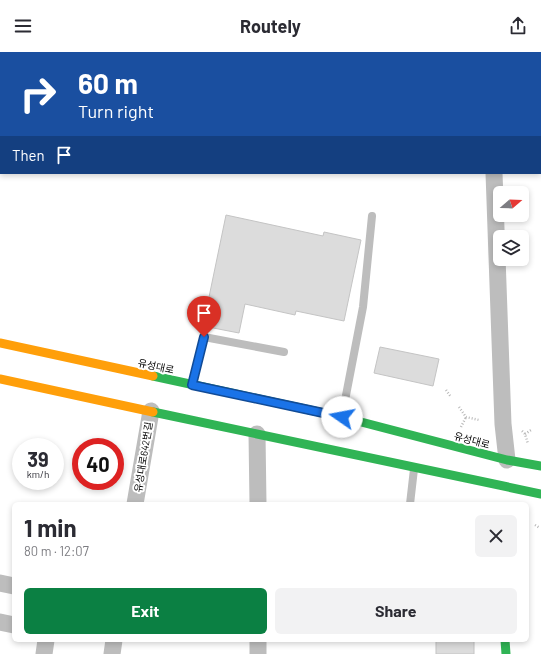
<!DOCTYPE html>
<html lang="en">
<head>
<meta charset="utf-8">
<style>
	body { margin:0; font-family:Barlow,"Noto Sans KR",sans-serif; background:#f2f2f3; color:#2b2b33; height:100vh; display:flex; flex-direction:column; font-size:15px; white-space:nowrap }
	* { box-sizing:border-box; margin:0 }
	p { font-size:13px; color:#7c7c81 }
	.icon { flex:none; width:22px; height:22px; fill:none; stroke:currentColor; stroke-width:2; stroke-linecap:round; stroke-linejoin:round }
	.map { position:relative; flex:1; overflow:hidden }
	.details { position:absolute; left:12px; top:450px; width:517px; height:140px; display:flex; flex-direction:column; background:#fff; border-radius:6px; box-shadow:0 2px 6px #0003 }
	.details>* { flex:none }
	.hud { position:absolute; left:0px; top:0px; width:541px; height:122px; box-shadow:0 2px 6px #0003; background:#1a4fa0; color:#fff; overflow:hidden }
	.needle { width:26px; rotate:71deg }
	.fabs { position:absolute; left:493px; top:134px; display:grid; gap:8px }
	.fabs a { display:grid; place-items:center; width:36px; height:36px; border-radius:6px; background:#fff; box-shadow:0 2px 6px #0003; font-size:20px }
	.speed { position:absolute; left:12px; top:386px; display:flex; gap:8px; font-size:20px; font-weight:700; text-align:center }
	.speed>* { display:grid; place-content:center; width:52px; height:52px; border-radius:50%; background:#fff; box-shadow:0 2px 6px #0003; line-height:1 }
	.speed small { font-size:10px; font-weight:400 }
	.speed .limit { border:6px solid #d22; background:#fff; color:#111 }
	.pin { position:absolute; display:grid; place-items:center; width:34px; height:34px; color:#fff; margin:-41px -17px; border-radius:50% 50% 50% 0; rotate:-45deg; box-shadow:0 0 4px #0007 }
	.pin .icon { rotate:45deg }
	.me { position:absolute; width:44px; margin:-22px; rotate:282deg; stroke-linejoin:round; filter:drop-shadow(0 0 3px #0008) }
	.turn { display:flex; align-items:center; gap:14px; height:84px; padding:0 12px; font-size:18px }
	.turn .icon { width:52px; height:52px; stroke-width:2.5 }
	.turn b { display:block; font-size:28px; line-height:34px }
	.then { display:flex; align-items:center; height:38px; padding:0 12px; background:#0003; gap:8px; font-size:15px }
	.round { display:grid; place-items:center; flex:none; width:42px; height:42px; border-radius:6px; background:#f2f2f3 }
	.head { display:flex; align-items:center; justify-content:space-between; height:68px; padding:0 12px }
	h1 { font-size:24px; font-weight:700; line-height:30px }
	.action { display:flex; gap:8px; margin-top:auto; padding:8px 12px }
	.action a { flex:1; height:46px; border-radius:6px; background:#0b8043; color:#fff; font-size:16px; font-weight:700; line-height:46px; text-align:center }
	.action a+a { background:#f2f2f3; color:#2b2b33 }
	header { display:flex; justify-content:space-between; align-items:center; height:52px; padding:0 12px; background:#fff; font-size:18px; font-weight:700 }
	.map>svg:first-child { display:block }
	.building { fill:#dcdcdc; stroke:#c4c4c4 }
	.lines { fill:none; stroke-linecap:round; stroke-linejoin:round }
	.path { stroke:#b8b8b8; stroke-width:2.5; stroke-dasharray:1 2; stroke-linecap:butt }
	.lane { stroke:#bdbdbd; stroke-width:8 }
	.street { stroke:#bdbdbd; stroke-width:17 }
	.fast { stroke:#30b455; stroke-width:9 }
	.slow { stroke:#ff9f0a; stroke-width:9 }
	.route-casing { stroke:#114b97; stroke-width:10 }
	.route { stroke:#1a73e8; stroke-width:7 }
	.labels { text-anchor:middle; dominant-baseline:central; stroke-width:4; stroke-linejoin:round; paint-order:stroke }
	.street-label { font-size:10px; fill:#000; stroke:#fff }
</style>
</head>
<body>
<header><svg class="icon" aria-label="menu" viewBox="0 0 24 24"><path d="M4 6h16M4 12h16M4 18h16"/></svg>Routely<svg class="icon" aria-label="share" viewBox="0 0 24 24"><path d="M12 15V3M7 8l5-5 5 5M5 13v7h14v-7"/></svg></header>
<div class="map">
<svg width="541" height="602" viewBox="0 0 541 602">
	<rect width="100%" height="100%" fill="#fff"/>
	<!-- building -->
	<g class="building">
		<polygon points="226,163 323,184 324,180 361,188 344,269 296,259 295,263 245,252 239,281 203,274"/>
		<polygon points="380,295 439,307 433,334 374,321"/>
		<rect x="436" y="588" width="38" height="14"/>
	</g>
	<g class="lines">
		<!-- path -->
		<g class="path">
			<polyline points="446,338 451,345"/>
			<polyline points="459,355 466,365 479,368"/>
			<polyline points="461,375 466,365"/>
			<polyline points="522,379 525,382 528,392"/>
			<polyline points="525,382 531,378"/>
			<polyline points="535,473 540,476"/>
		</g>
		<!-- lane -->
		<g class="lane">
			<polyline points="540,45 541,45"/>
			<polyline points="192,332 204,285 284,300"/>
			<polyline points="342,364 363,255 372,164"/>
			<polyline points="410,452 414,417"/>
		</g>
		<!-- street -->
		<g class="street">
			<polyline points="492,1 492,0"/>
			<polyline points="494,121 503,372 507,408"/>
			<polyline points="257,382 258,452"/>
			<polyline points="135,452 151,359"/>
			<polyline points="0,531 14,534"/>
			<polyline points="0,570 14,573"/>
			<polyline points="258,588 258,602"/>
			<polyline points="44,602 46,588"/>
			<polyline points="112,602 114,588"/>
		</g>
		<!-- fast -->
		<g class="fast">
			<polyline points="153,324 342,365 507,408 541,414"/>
			<polyline points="153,360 541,442"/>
			<polyline points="505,588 506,602"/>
		</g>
		<!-- slow -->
		<g class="slow">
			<polyline points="0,291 153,324"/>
			<polyline points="0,327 153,360"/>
		</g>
	</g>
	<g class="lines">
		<!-- route casing -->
		<g class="route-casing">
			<polyline id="route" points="204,285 192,333 342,365"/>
		</g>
		<!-- route -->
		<use href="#route" class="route"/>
	</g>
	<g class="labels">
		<!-- street labels -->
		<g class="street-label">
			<text transform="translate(156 314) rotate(12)">유성대로</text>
			<text transform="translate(472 388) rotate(15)">유성대로</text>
			<text transform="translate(143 405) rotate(-81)">유성대로642번길</text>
		</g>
	</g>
</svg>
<div class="fabs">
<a><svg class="needle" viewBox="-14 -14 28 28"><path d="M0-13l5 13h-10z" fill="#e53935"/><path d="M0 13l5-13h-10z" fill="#7c7c81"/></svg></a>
<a><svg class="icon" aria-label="layers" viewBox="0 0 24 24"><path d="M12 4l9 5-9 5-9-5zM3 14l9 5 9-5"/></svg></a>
</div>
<div class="speed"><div>39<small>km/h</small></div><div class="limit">40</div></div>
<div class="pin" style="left:204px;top:285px;background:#d93025"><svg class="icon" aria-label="arrive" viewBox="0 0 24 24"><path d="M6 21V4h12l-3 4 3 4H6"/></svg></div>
<svg class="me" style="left:342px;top:365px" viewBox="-20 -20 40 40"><circle r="19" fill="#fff"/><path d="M0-13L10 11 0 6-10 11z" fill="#1a73e8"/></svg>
<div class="hud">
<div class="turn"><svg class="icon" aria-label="right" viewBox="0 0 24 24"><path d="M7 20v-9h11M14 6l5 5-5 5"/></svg><div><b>60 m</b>Turn right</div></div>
<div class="then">Then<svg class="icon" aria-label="arrive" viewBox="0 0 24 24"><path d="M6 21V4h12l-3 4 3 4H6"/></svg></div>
</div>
<section class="details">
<div class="head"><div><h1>1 min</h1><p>80 m · 12:07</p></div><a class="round"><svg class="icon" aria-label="close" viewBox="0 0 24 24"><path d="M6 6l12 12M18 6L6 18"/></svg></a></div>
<div class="action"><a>Exit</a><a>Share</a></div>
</section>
</div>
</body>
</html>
